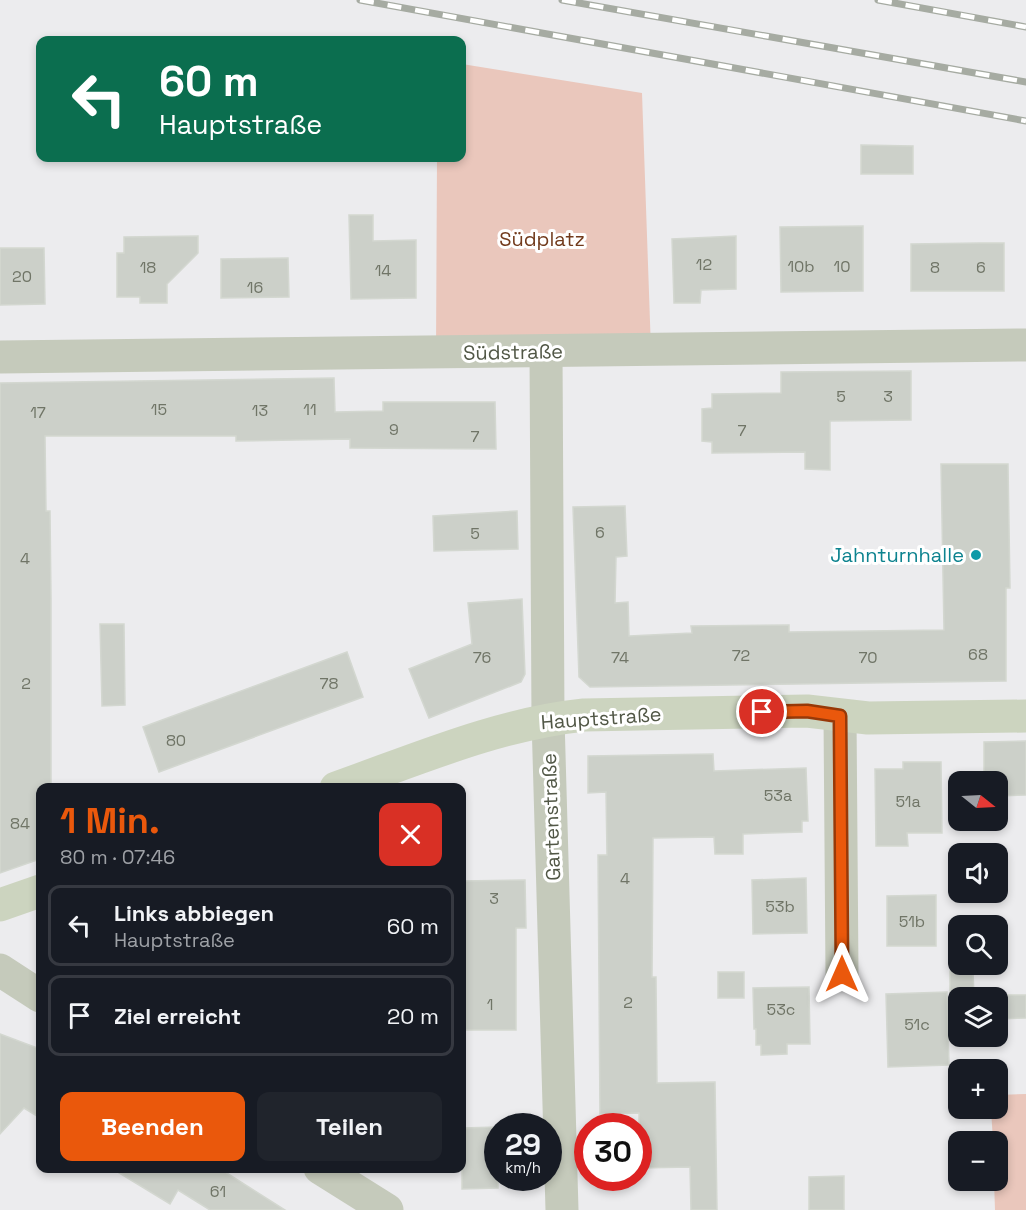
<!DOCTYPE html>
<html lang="de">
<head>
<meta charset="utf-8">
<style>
	body { margin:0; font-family:"Space Grotesk",sans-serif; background:#20242c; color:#f1f3f6; height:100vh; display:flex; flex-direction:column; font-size:22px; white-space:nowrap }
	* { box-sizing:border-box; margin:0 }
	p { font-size:20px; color:#9ea1a6 }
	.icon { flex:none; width:33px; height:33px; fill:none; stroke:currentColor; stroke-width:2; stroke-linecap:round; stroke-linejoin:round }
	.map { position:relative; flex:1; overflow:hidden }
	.details { position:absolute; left:36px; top:783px; width:430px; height:390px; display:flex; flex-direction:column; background:#171b24; border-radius:12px; box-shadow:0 3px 9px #0003 }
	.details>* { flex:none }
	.banner { position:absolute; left:36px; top:36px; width:430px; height:126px; border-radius:12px; box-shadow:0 3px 9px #0003; background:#0b6e4f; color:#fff; overflow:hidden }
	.needle { width:39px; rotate:108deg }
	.tools { position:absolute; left:948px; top:771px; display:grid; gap:12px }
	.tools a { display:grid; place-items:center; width:60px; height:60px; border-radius:12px; background:#171b24; box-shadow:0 3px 9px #0003; font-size:30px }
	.speed { position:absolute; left:484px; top:1113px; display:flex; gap:12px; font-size:30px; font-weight:700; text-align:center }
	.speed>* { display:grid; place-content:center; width:78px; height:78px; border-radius:50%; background:#171b24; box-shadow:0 3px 9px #0003; line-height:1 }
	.speed small { font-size:15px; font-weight:400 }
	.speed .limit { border:9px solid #d22; background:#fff; color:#111 }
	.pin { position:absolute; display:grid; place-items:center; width:51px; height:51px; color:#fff; margin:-26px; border:3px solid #fff; border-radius:50%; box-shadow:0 2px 6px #0007 }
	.me { position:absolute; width:66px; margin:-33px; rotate:0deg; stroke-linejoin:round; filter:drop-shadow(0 0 4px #0008) }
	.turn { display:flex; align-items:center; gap:21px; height:126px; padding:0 24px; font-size:27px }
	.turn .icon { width:78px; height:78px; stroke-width:2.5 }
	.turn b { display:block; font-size:42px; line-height:51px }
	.round { display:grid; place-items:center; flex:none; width:63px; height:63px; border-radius:12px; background:#20242c }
	.summary { display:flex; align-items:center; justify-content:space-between; height:102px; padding:0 24px }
	h1 { font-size:36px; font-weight:600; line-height:45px; color:#ea580c }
	.primary-button { display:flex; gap:12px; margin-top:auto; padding:12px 24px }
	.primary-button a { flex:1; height:69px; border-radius:12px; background:#ea580c; color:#fff; font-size:24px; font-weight:600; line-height:69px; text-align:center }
	.primary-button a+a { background:#20242c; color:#f1f3f6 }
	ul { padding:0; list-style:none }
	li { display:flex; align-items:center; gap:18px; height:81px; margin:0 12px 9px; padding:0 12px; border:3px solid #363941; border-radius:12px }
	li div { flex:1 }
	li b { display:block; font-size:22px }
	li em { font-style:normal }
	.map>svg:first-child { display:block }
	.green { fill:#eac7bc }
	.building { fill:#ccd0c9; stroke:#d3d7d0; stroke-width:1.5 }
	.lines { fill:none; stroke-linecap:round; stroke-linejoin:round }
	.minor { stroke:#c5cabb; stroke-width:33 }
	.secondary { stroke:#ccd4bf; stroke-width:33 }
	.rail-casing { stroke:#a6aba2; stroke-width:7 }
	.rail { stroke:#fff; stroke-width:4.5; stroke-dasharray:14; stroke-linecap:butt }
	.route-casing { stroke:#983908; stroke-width:15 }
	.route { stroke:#ea580c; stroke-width:10 }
	.culture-dot { fill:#0f9aa8; stroke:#fff; stroke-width:2 }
	.labels { text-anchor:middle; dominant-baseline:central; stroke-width:6; stroke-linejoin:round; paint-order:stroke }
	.number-label { font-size:16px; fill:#707567 }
	.park-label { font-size:20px; fill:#723b1d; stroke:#fff }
	.street-label { font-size:20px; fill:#515746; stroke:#fff }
	.culture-label { font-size:20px; fill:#0d838f; stroke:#fff; text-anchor:end }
</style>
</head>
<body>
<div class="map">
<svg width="1026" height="1210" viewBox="0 0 1026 1210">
	<rect width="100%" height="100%" fill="#ececee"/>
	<!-- green -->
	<g class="green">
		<polygon points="462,64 642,93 651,350 436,353 437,158 462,158"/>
		<polygon points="1026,1094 1026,1210 995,1210 994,1181 998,1180 998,1142 993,1141 991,1109 998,1108 998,1095"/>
	</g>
	<!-- building -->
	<g class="building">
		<polygon points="861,145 913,146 913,174 861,174"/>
		<polygon points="349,215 373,215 373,241 416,240 416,298 351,299"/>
		<polygon points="863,226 863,291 781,292 780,227"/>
		<polygon points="198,236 198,253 167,284 167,303 140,303 140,297 117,297 117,253 124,253 124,237"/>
		<polygon points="736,236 736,289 701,290 700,303 674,303 672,239"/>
		<polygon points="980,243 1004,243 1004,291 911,291 911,244"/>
		<polygon points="0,248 44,248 45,304 0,305"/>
		<polygon points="288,258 289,297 221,298 221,259"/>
		<polygon points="911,371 911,420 830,421 830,470 805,469 805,452 712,453 712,442 702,441 702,409 712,408 712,394 781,393 781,372"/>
		<polygon points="334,378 335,412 383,411 383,402 495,402 496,449 350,448 350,439 236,441 236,436 45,436 46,511 50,511 51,599 51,788 40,788 40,859 0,873 0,383"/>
		<polygon points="941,464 1008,464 1010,588 1006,588 1006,681 590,687 579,677 573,507 625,506 627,556 616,557 615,603 628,602 629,636 692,633 691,626 789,625 789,632 944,630"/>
		<polygon points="517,511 518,549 434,551 433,516"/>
		<polygon points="522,599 525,674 521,682 429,718 409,669 472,644 468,603"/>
		<polygon points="100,624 124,624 125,705 102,706"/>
		<polygon points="347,652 363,697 159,772 143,727"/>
		<polygon points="1026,741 1026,795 998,796 998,782 984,782 984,742"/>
		<polygon points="713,754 714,771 806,768 808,821 802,821 802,832 743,834 743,854 715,854 714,837 653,838 652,977 656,977 657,1083 715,1082 717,1210 691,1210 690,1167 639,1168 639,1113 600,1114 598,855 607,855 606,792 588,793 588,756"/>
		<polygon points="903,762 941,762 942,833 907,833 908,846 876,846 875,769 903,769"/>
		<polygon points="806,878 807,933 753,934 752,880"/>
		<polygon points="525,880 526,928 516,928 516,1030 464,1030 462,881"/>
		<polygon points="936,895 936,946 887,946 887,896"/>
		<polygon points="973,970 974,998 950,998 950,971"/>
		<rect x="718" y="972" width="26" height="26"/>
		<polygon points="809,987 810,1044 787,1044 787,1054 761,1055 761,1045 756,1045 756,1029 754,1029 753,988"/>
		<polygon points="947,992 949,1065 888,1067 886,994"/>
		<polygon points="998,995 1026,995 1026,1018 998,1019"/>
		<polygon points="0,1034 40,1049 40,1118 24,1108 0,1134"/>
		<polygon points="498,1127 498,1188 462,1189 462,1128"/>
		<polygon points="111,1168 219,1168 285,1210 210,1210 178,1190 170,1204"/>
		<polygon points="844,1176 844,1210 809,1210 809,1177"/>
	</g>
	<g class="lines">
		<!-- minor -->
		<g class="minor">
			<polyline points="546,352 548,719 562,1210"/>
			<polyline points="0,357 1026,345"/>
			<polyline points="840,716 842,974"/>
			<polyline points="0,970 40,996"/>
			<polyline points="320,1168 387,1210"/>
		</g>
		<!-- secondary -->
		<g class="secondary">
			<path d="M336,788c82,-29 162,-64 248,-73l223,-4 61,7 158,-2"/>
			<polyline points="0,905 40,891"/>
		</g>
		<!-- rail casing -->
		<g class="rail-casing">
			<g id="rail">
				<polyline points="360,0 1026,121"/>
				<polyline points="562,0 1026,82"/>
				<polyline points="878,0 1026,27"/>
			</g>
		</g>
		<!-- rail -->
		<use href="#rail" class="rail"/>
	</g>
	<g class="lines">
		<!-- route casing -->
		<g class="route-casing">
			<polyline id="route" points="762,712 807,711 840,716 842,974"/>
		</g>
		<!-- route -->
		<use href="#route" class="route"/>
	</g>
	<!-- markers -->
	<circle class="culture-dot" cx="976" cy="555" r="6"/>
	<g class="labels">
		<!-- number labels -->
		<g class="number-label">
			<text x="704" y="264">12</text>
			<text x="801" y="266">10b</text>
			<text x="842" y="266">10</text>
			<text x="148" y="267">18</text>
			<text x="935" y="267">8</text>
			<text x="981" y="267">6</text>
			<text x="383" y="270">14</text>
			<text x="22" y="276">20</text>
			<text x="255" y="287">16</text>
			<text x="841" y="396">5</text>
			<text x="888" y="396">3</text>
			<text x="159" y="409">15</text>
			<text x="310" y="409">11</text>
			<text x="260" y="410">13</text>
			<text x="38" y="412">17</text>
			<text x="394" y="429">9</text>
			<text x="742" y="430">7</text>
			<text x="475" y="436">7</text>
			<text x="600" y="532">6</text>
			<text x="475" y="533">5</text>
			<text x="25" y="558">4</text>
			<text x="978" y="654">68</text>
			<text x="741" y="655">72</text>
			<text x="482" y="657">76</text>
			<text x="620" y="657">74</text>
			<text x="868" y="657">70</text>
			<text x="26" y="683">2</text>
			<text x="329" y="683">78</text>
			<text x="176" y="740">80</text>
			<text x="778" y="795">53a</text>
			<text x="908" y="801">51a</text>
			<text x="20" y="823">84</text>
			<text x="625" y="878">4</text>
			<text x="494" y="898">3</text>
			<text x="780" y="906">53b</text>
			<text x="912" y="921">51b</text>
			<text x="628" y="1002">2</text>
			<text x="490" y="1004">1</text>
			<text x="781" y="1009">53c</text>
			<text x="917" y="1024">51c</text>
			<text x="218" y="1191">61</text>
		</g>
		<!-- park labels -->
		<g class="park-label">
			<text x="542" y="239">Südplatz</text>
		</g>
		<!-- street labels -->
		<g class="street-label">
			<text transform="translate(513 352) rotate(-1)">Südstraße</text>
			<text transform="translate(601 718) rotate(-4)">Hauptstraße</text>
			<text transform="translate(551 817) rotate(-92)">Gartenstraße</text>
		</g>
		<!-- culture labels -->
		<g class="culture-label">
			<text x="964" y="555">Jahnturnhalle</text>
		</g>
	</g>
</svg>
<div class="tools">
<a><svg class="needle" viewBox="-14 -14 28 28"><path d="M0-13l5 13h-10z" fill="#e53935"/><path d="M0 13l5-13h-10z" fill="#9ea1a6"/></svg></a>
<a><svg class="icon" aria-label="sound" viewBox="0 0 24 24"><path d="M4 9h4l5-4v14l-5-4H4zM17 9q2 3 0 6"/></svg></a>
<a><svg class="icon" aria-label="search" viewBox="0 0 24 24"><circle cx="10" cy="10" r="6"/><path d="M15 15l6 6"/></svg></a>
<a><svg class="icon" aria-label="layers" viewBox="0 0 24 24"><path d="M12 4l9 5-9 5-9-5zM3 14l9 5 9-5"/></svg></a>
<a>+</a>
<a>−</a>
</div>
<div class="speed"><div>29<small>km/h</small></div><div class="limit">30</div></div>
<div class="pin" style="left:762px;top:712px;background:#d93025"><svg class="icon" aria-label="arrive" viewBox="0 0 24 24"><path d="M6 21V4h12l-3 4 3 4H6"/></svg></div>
<svg class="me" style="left:842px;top:974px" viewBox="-20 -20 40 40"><path d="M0-17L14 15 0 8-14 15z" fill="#ea580c" stroke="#fff" stroke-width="4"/></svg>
<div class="banner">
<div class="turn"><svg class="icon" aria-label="left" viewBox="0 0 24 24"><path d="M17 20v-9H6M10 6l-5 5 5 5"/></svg><div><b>60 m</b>Hauptstraße</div></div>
</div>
<section class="details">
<div class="summary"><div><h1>1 Min.</h1><p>80 m · 07:46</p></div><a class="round" style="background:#d93025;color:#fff"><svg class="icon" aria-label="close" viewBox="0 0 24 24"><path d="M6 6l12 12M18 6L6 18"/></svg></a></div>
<ul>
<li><svg class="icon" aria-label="left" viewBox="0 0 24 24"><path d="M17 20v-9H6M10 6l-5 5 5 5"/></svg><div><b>Links abbiegen</b><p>Hauptstraße</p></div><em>60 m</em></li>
<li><svg class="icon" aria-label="arrive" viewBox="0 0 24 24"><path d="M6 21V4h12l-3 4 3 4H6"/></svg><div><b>Ziel erreicht</b></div><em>20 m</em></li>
</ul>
<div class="primary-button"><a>Beenden</a><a>Teilen</a></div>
</section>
</div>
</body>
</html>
